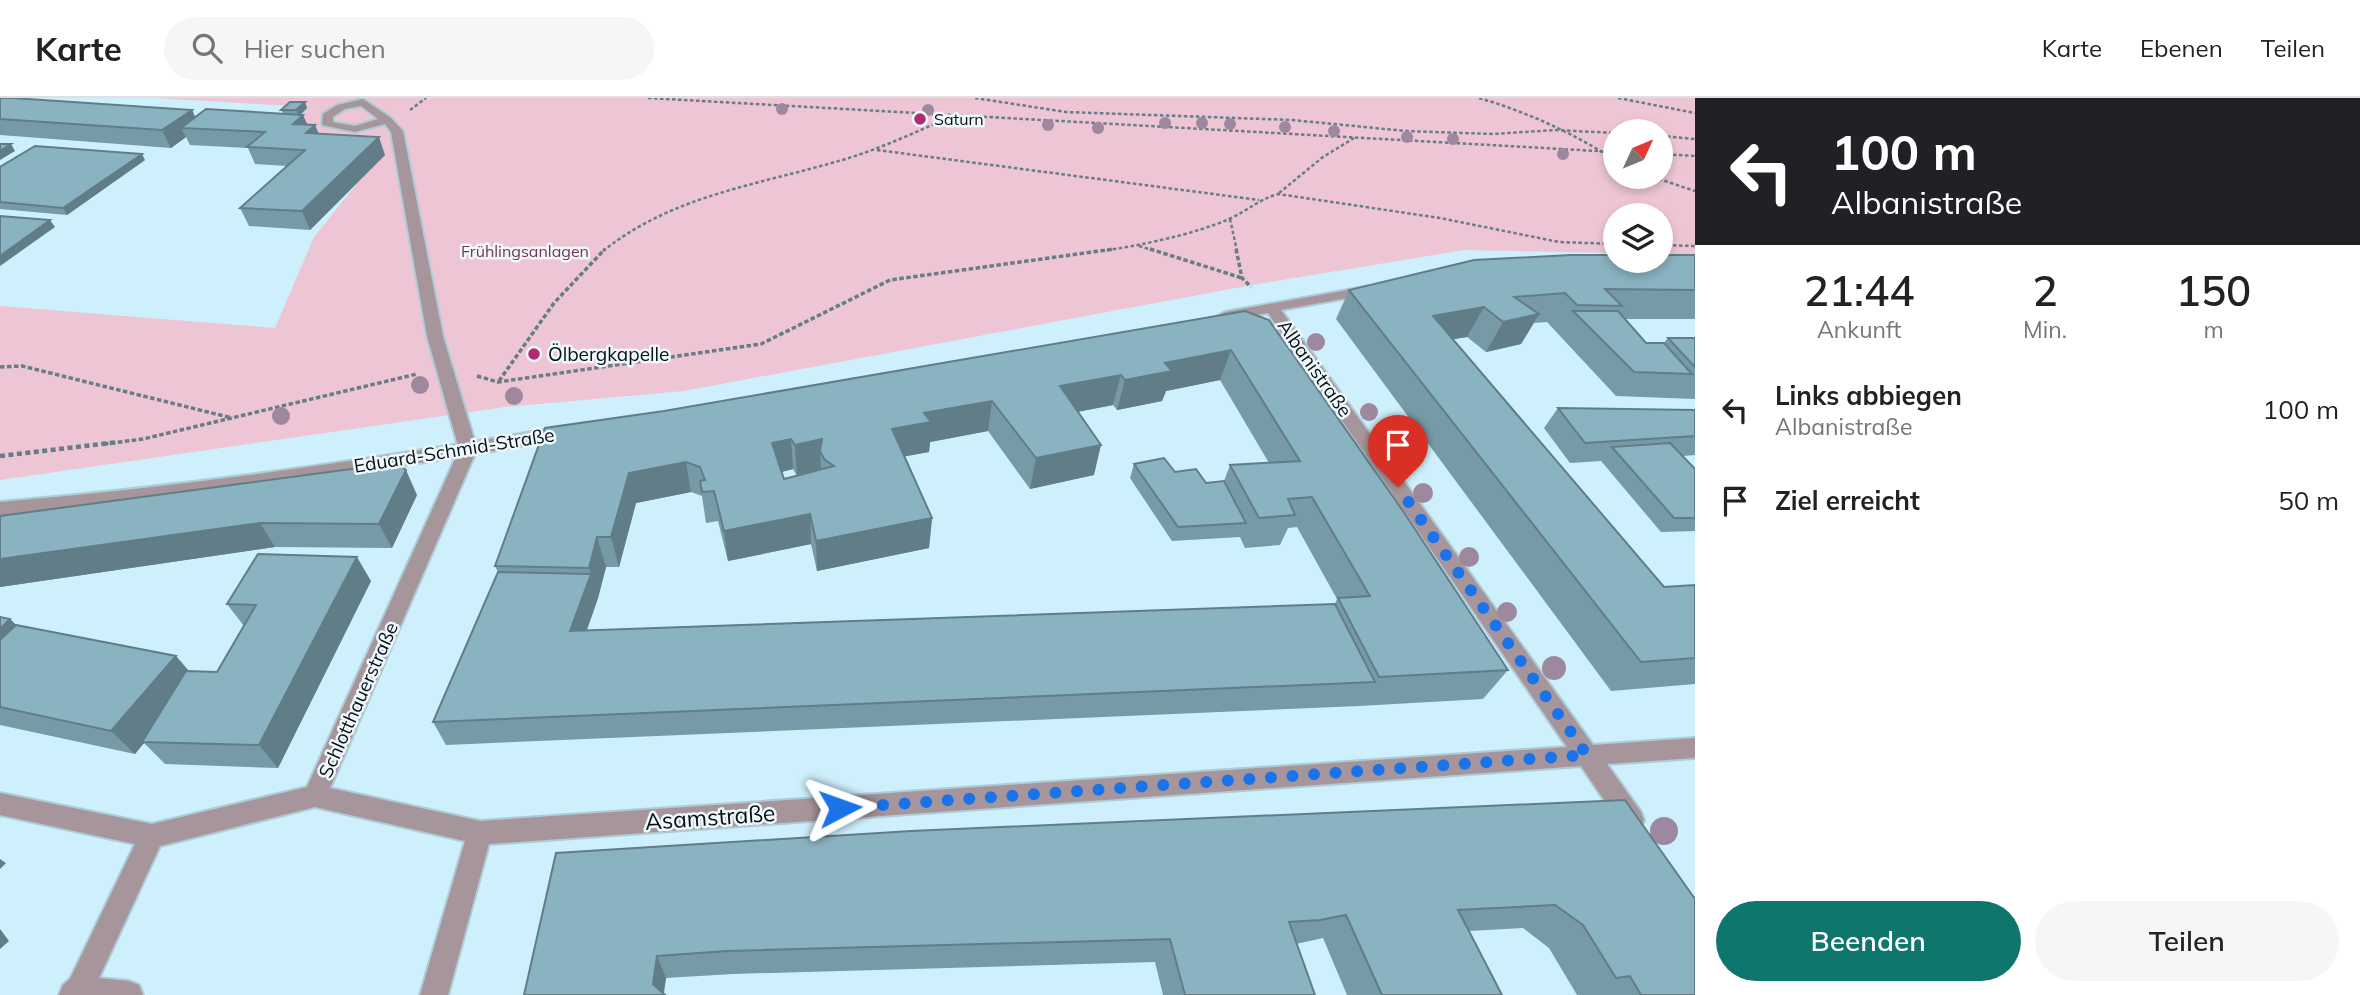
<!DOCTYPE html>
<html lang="de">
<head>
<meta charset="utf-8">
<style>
	body { margin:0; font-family:Mulish,sans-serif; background:#f6f6f6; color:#222; height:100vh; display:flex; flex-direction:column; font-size:26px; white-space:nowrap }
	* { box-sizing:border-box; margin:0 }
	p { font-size:23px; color:#767676 }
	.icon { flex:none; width:38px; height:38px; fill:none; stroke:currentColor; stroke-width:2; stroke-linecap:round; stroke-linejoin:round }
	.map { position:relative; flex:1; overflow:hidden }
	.panel { display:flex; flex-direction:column; background:#fff; width:665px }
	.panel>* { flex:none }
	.top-card { background:#202124; color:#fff; overflow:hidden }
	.needle { width:46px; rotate:46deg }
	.tools { position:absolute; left:1603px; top:21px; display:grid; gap:14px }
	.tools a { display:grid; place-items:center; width:70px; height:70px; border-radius:50%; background:#fff; box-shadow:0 4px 10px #0003; font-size:35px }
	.pin { position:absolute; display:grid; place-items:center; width:60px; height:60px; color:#fff; margin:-72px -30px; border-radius:50% 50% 50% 0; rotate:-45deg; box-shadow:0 0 7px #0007 }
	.pin .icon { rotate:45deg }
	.me { position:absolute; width:77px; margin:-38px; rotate:86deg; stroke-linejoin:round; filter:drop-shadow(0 0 5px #0008) }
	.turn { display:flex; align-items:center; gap:24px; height:147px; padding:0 21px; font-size:32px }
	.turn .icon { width:91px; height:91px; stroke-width:2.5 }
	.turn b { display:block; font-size:49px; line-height:60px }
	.eta { display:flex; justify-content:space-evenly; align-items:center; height:119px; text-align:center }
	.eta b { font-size:42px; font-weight:600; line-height:49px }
	.primary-button { display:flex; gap:14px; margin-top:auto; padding:14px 21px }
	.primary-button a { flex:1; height:80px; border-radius:42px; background:#0f766e; color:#fff; font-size:28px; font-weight:600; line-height:80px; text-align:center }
	.primary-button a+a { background:#f6f6f6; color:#222 }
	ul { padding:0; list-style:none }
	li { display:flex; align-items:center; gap:21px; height:91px; padding:0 21px }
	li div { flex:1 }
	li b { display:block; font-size:26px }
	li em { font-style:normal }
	header { display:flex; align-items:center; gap:42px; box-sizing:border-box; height:98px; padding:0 35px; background:#fff; border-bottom:2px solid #e0e0e0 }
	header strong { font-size:33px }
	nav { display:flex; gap:38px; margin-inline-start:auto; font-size:24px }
	.search { width:490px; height:63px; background:#f6f6f6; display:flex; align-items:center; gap:18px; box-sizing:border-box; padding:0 24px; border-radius:38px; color:#767676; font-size:26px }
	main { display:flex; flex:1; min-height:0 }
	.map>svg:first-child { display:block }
	.green { fill:#eec5d4; fill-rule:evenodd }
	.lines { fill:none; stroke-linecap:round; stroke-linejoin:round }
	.service-casing { stroke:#aeccd7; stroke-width:4 }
	.minor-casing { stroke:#aeccd7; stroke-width:4 }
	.path-far2 { stroke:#667d86; stroke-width:2.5; stroke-dasharray:3.5 2.5; stroke-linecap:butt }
	.path-far1 { stroke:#667d86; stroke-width:3.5; stroke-dasharray:4.5 2.5; stroke-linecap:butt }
	.path { stroke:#667d86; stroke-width:4.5; stroke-dasharray:5 3.5; stroke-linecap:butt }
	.service { fill:#a6959b; fill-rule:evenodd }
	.minor { fill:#a6959b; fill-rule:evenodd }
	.tree { fill:#9e889f }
	.wall { fill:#779aa7; fill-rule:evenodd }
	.shaded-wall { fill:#617d88 }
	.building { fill:#8ab3c2; stroke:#617d88; stroke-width:2; fill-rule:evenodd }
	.route { stroke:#1a73e8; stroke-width:12; stroke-dasharray:0 21.6 }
	.poi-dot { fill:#b12b71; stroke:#f0f8fb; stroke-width:2.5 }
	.labels { text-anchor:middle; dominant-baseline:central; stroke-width:5; stroke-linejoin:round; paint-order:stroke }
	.far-poi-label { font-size:16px; fill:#031116; stroke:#f0f8fb; text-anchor:start }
	.far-park-label { font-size:16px; fill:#773353; stroke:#f0f8fb }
	.poi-label { font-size:19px; fill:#031116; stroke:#f0f8fb; text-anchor:start }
	.street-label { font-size:19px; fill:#031116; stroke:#f0f8fb }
	.near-street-label { font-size:23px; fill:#031116; stroke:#f0f8fb }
</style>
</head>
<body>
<header>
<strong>Karte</strong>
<div class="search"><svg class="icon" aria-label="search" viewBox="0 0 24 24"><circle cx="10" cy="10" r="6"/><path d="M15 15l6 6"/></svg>Hier suchen</div>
<nav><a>Karte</a><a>Ebenen</a><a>Teilen</a></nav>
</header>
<main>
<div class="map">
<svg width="1695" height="897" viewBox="0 0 1695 897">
	<rect width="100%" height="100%" fill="#cef0fc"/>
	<!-- green -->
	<path class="green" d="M155,0h1540v157l-34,-1v-39h-46v38l-151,-3 -212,35 -568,106 -179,16 -505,73v-174l275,22 39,-91 54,-67 -61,-28 -1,-20 -29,-2 15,-14zM1615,33h46v46h-46z"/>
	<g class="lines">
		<!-- service casing -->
		<g class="service-casing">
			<path id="service" d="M363,1l28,19 12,13 40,205 34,113 -3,4 -6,2 -9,-6 -32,-113 -36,-204 -6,-8 -30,8 -33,-7 1,-11 14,-9zM361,8l17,13 -23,7 -22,-4v-5l12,-8z"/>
		</g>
		<!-- minor casing -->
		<g class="minor-casing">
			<path id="minor" d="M1370,188l5,1 2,3 -2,3 -94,17 312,435 102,-7v20l-88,6 34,48 3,8 -3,8 -9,3 -9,-3 -42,-62 -1092,78 -41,151h-28l45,-154 -150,-34 -155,39 -61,132 30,3 10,4 4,10h-84l4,-10 7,-6 65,-135 -135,-29v-22l152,31 155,-37 149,-330c-151,25 -303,45 -456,59v-14c190,-16 379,-43 567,-76l6,2 3,4 -9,6 -92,16 -145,334 150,33 1087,-74 -299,-434 -43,7 -7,-4 7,-4z"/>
		</g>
		<!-- path-far2 -->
		<g class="path-far2">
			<polyline points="648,0 1615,54"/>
			<polyline points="975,0 1066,14 1292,22 1406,33 1493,36 1555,32 1615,35"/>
			<path d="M1479,0c48,14 94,35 136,62"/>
			<polyline points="1618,0 1695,15"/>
			<polyline points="410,12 426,0"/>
			<polyline points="1661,38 1695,41"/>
			<polyline points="877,52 1259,102"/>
			<polyline points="1661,56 1695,58"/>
			<polyline points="1653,79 1695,93"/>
			<polyline points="1279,95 1323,59 1354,40"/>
			<polyline points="1230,121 1237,153"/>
			<polyline points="1661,147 1695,148"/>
			<polyline points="1139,148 1155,153"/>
			<path d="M603,153c70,-56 155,-66 239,-91 38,-11 74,-28 110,-44"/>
			<path d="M1101,153c38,-5 94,-17 128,-32 18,-8 29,-19 49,-25l162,24 119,24 56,2"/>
		</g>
		<!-- path-far1 -->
		<g class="path-far1">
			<polyline points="1150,151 1242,180"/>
			<polyline points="1236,151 1242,180 1251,189"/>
			<polyline points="0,269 22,268 232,320"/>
			<polyline points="477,278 498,284 761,246 890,182 1114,151"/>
			<polyline points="499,283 554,205 605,151"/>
			<polyline points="104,346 143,341 417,276"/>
		</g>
		<!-- path -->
		<polyline class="path" points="0,358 118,344"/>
		<!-- service -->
		<use href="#service" class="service"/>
		<!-- minor -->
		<use href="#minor" class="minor"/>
	</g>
	<!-- trees -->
	<g class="tree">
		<circle cx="782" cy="11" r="6"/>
		<circle cx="928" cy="12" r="6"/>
		<circle cx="1165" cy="25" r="6"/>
		<circle cx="1202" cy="25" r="6"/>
		<circle cx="1230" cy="26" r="6"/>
		<circle cx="1048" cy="27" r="6"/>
		<circle cx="1285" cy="29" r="6"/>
		<circle cx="1098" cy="30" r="6"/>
		<circle cx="1334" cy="33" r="6"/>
		<circle cx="1407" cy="39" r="6"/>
		<circle cx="1453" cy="41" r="6"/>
		<circle cx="1563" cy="56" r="6"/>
		<circle cx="1316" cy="244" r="9"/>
		<circle cx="420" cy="287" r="9"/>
		<circle cx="514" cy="298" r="9"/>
		<circle cx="1369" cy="314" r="9"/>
		<circle cx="281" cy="318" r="9"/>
		<circle cx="1397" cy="360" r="10"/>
		<circle cx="1423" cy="395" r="10"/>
		<circle cx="1469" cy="459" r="10"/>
		<circle cx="1507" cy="514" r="10"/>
		<circle cx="1554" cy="570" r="12"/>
		<circle cx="1664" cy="733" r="14"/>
	</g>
	<!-- wall -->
	<g class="wall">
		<polygon points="0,0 192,12 195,19 283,15 281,12 305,4 307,10 301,16 307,27 315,27 319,36 385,57 310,132 249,128 240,110 287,68 255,66 248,50 190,47 186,39 171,50 0,37"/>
		<polygon points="145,62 67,117 0,111 0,69"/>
		<polygon points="1695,157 1695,221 1624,221 1646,245 1664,245 1668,240 1695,240 1695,301 1616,298 1547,224 1534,225 1521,246 1486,254 1467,239 1453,241 1664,489 1695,487 1695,586 1611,593 1336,221 1349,192"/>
		<path d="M1245,213l263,359 -25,29 -124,7 -913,39 -13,-23 65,-150 -3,-6 169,-155zM1220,282l49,83 -39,2 -6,16 -18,2 -31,-11 -41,-8 -4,14 42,63 68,-4 5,11 35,-3 8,-17 9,-1 40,72 -2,5 -748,26 11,-32 8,-31h13l17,-64 55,-11 11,4 4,27 12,-2 10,40 83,-17 6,27 112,-23 3,-30 -27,-62 24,-4 1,-10 58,-11 42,58 64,-14 -16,-63 35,-7 4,5 45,-9 4,-10zM793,371l4,7 -13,3 -2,-7z"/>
		<polygon points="1558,310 1695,312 1695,357 1683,358 1695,371 1695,433 1661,434 1601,363 1570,365 1544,330"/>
		<polygon points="417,397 392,450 275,449 0,489 0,418"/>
		<polygon points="371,483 278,670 165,666 144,645 135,656 0,627 0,519 16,527 176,558 189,573 217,574 244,528 227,506"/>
		<polygon points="1625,702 1695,897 1577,897 1549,850 1523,830 1469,833 1502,897 1347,897 1323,840 1296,846 1315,897 1163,897 1155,864 733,876 666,880 664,896 556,755"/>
	</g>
	<!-- shaded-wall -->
	<g class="shaded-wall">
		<polygon points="305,4 307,10 299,18 296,12"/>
		<polygon points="192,12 200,29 181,30 186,39 171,50 162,32"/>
		<polygon points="303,17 310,32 315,27 322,44 293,26"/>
		<polygon points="379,39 385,57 310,132 302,113"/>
		<polygon points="11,46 15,53 0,62 0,53"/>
		<polygon points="142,56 145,62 67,117 63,110"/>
		<polygon points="50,122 55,129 0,168 0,158"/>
		<polygon points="1484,209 1467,239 1418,247 1433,218"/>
		<polygon points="1539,216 1521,246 1486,254 1503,224"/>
		<polygon points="1231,252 1220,282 1166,293 1162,303 1117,312 1125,282 1165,265"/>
		<polygon points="1121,277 1113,307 1054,318 1060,288"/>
		<polygon points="992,303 988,333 930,344 929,354 891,361 892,331 924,315"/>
		<polygon points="791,341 793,371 774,376 772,345"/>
		<polygon points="822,341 820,353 821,372 797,378 795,347"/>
		<polygon points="1101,347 1094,377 1030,391 1036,360"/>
		<polygon points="686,364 691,394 636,405 619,469 611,439 629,375"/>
		<polygon points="406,372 417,397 392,450 379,426"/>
		<polygon points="810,416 811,446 728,463 724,433"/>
		<polygon points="932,420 929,450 817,473 816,443"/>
		<polygon points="260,425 275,449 0,489 0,461"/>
		<polygon points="597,439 606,469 598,500 589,470"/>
		<polygon points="357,459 371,483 278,670 259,647"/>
		<polygon points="591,476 598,500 578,557 570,533"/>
		<polygon points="10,521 40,550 0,591 0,531"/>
		<polygon points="176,558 196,582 142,644 144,645 135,656 111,633"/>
		<polygon points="0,761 6,765 0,771"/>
		<polygon points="0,831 9,843 0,851"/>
		<polygon points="657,858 666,880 663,897 653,886"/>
	</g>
	<!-- building -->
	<g class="building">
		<polygon points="0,0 13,0 192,12 162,32 0,21"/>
		<polygon points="290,4 305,4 296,12 281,12"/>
		<polygon points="206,11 303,17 293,26 315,27 306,35 379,39 302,113 240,110 305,52 247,49 265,34 181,30"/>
		<polygon points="0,46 11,46 0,53"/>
		<polygon points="35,48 142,56 63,110 0,104 0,69"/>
		<polygon points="0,118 50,122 0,158"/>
		<polygon points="1571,157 1615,157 1615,163 1661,163 1661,157 1695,157 1695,192 1605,191 1622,208 1577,207 1565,195 1514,199 1539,216 1503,224 1484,209 1433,218 1664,489 1695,487 1695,560 1641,564 1349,192 1474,162"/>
		<path d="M1245,213l24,9 134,191 105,159 -129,7 -41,-79 32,-2 -58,-99 -24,2 7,16 -36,3 -29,-53 70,-4 -69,-111 -66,13 7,8 -47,9 -4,-5 -61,11 41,59 -65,13 -44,-57 -68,12 7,9 -39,7 40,89 -116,23 -6,-27 -86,17 -10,-40 -12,1 -2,-11 5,-1 -5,-13 -14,-5 -57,11 -18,64h-14l-8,31 -94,-2 50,-138 119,-17zM791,341l4,6 27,-6 -2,12 4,8 10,7 -50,13 -12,-36z"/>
		<polygon points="1573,213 1618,213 1646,245 1664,245 1692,276 1634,274"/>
		<polygon points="1668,240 1695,240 1695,269"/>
		<polygon points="1558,310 1695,312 1695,338 1585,345"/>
		<polygon points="1670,345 1695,371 1695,420 1674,420 1612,349"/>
		<polygon points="1164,360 1175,374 1196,371 1206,385 1224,383 1246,425 1178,429 1134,366"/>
		<polygon points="396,365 406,372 379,426 260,425 0,461 0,418"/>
		<polygon points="258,456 357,459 259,647 142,644 186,573 217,574 256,507 227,506"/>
		<polygon points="498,474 591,476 570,533 1335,506 1375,584 433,624"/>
		<polygon points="0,519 10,521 0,531"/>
		<polygon points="16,527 176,558 111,633 0,609 0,542"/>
		<polygon points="1625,702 1695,801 1695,897 1641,897 1630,878 1616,880 1583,827 1555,807 1458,812 1502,897 1382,897 1346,817 1320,822 1289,824 1315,897 1185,897 1170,841 727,853 657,858 653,886 665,897 524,897 556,755 911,733"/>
	</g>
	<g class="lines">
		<!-- route -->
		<polyline class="route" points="840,710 1587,657 1398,389"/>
	</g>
	<!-- markers -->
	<g class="poi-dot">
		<circle cx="920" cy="21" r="7"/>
		<circle cx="534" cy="256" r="7"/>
	</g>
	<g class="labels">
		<!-- far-poi labels -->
		<g class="far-poi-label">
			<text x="934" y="21">Saturn</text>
		</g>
		<!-- far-park labels -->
		<g class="far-park-label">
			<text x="525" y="153">Frühlingsanlagen</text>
		</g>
		<!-- poi labels -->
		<g class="poi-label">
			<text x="548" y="256">Ölbergkapelle</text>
		</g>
		<!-- street labels -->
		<g class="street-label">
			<text transform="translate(1315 270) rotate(55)">Albanistraße</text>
			<text transform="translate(454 352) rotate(-9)">Eduard-Schmid-Straße</text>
			<text transform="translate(358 602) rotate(-66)">Schlotthauerstraße</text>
		</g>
		<!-- near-street labels -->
		<g class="near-street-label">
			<text transform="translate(710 719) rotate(-4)">Asamstraße</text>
		</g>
	</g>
</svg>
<div class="tools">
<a><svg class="needle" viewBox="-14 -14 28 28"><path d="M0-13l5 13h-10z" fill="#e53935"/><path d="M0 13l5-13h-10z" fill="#767676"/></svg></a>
<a><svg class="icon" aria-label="layers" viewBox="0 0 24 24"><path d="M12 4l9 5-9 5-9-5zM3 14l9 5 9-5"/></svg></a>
</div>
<div class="pin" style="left:1398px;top:389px;background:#d93025"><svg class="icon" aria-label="arrive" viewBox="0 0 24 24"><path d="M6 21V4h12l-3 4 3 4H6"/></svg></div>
<svg class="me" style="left:840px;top:710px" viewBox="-20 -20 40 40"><path d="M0-17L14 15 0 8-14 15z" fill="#1a73e8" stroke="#fff" stroke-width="4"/></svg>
</div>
<section class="panel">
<div class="top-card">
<div class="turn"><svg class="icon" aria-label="left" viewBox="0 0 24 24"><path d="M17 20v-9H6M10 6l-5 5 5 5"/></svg><div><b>100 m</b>Albanistraße</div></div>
</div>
<div class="eta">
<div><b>21:44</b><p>Ankunft</p></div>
<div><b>2</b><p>Min.</p></div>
<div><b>150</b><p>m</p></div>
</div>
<ul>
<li><svg class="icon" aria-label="left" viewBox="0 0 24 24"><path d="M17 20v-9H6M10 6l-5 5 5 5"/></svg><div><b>Links abbiegen</b><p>Albanistraße</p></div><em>100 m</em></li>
<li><svg class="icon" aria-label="arrive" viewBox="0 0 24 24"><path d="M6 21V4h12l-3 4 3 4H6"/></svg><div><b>Ziel erreicht</b></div><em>50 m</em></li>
</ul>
<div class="primary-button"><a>Beenden</a><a>Teilen</a></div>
</section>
</main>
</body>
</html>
